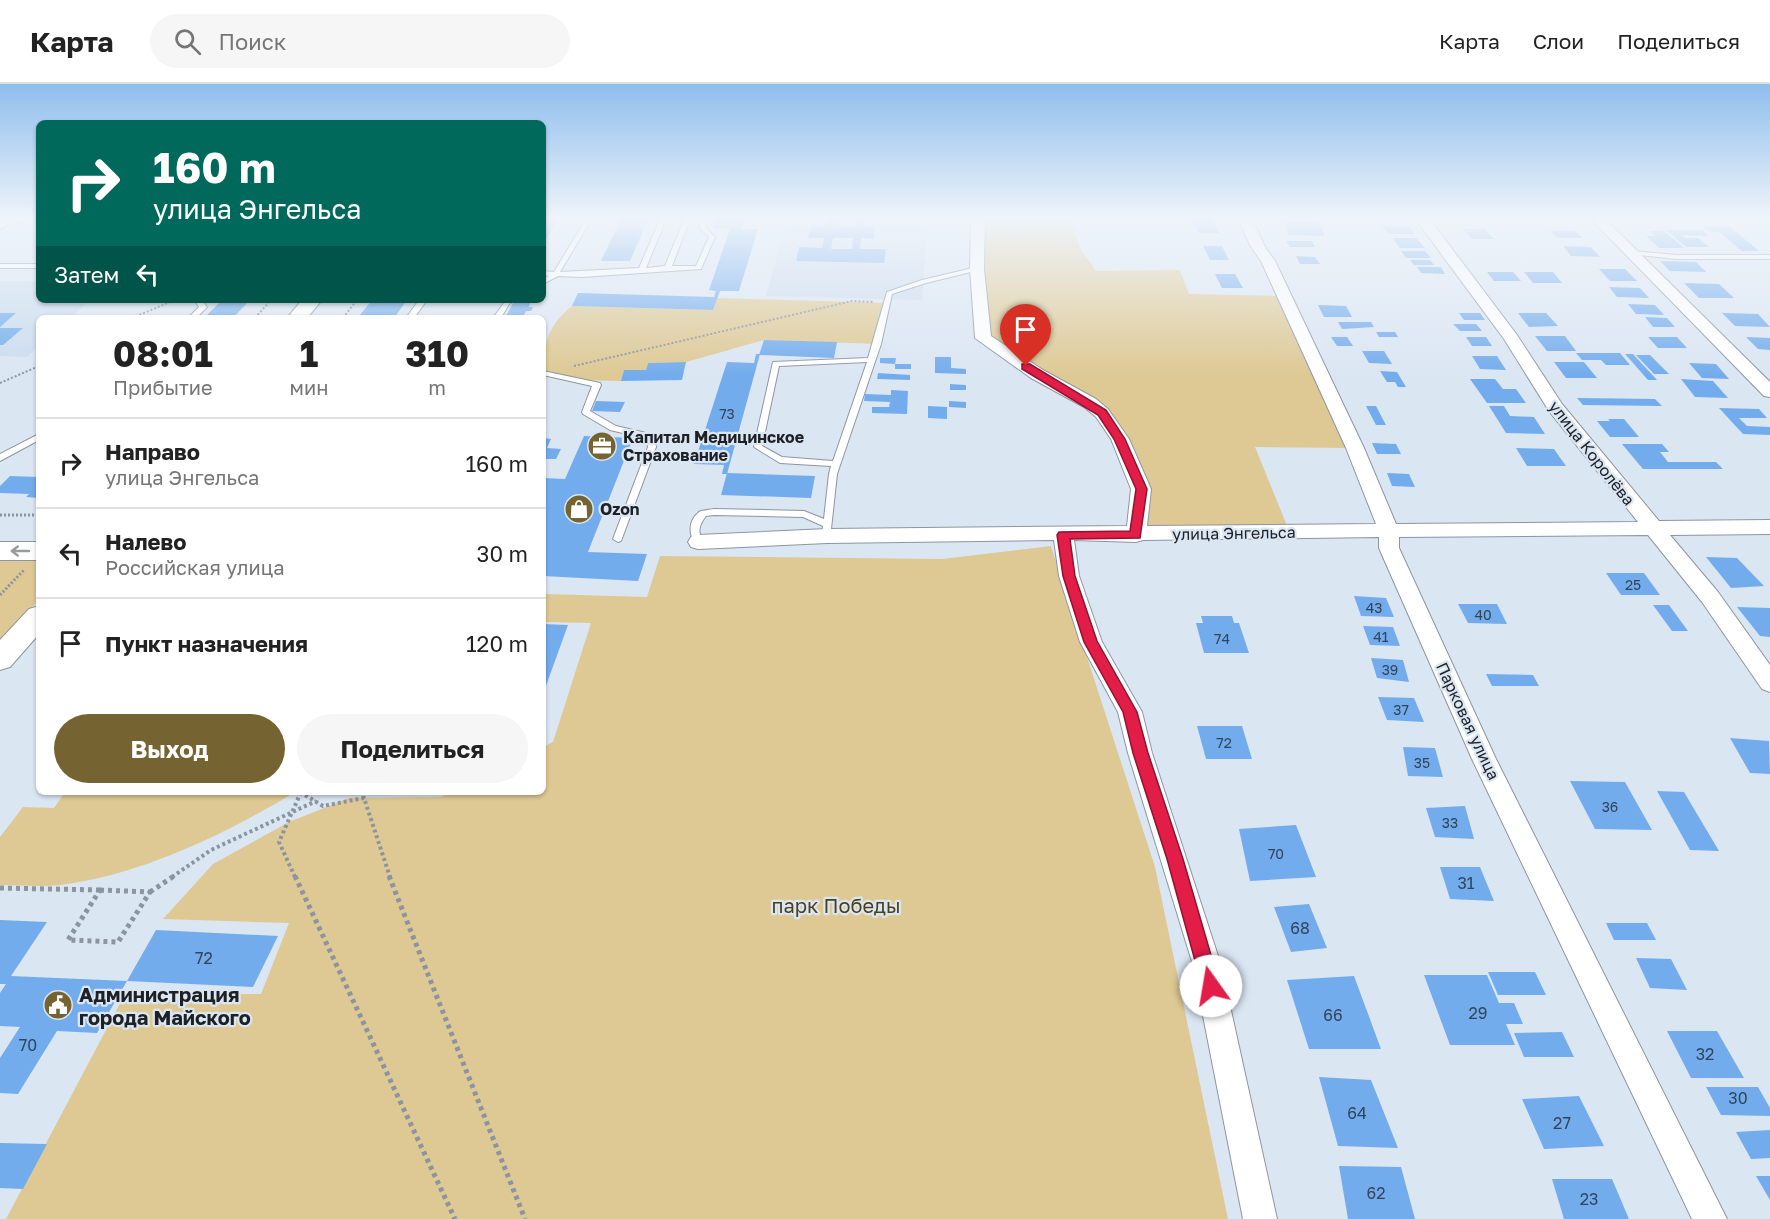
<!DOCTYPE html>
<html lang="ru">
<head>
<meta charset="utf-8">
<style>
	body { margin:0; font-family:"Golos Text",sans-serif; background:#f6f6f6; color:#222; height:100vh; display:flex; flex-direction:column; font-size:22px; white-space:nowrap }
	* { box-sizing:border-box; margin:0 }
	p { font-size:20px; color:#767676 }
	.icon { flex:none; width:33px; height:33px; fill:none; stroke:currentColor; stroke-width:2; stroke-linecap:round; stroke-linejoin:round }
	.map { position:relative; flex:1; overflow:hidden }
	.side { position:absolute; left:36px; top:231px; width:510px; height:480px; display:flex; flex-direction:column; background:#fff; border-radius:9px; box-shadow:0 2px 4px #0004 }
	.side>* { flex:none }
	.hud { position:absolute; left:36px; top:36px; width:510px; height:183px; border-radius:9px; box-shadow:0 2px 4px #0004; background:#00695c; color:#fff; overflow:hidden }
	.pin { position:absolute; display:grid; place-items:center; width:51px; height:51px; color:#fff; margin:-62px -26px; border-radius:50% 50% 50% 0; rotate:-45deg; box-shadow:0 0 6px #0007 }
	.pin .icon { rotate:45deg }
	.me { position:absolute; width:66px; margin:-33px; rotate:347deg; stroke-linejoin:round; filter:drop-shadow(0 0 4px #0008) }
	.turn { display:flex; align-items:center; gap:21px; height:126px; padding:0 18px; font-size:27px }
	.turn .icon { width:78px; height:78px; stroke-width:2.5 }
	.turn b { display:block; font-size:42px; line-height:51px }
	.then { display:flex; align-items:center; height:57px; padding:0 18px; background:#0003; gap:12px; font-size:22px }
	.eta { display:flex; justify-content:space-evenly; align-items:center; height:102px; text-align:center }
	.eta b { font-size:36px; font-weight:700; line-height:42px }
	.button { display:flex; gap:12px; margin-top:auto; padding:12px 18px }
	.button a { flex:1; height:69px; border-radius:36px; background:#756331; color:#fff; font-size:24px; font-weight:700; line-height:69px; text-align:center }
	.button a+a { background:#f6f6f6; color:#222 }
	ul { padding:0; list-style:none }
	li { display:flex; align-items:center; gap:18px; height:90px; padding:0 18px; border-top:2px solid #e0e0e0 }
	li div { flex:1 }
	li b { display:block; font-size:22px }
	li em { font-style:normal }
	header { display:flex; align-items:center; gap:36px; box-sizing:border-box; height:84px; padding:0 30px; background:#fff; border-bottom:2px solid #e0e0e0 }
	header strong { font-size:28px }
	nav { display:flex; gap:33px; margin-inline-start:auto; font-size:21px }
	.search { width:420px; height:54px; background:#f6f6f6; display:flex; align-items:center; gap:15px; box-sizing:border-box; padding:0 21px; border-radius:33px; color:#767676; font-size:22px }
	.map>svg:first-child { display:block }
	.built { fill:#cbdcee }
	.green { fill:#dec994 }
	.building { fill:#73acec; fill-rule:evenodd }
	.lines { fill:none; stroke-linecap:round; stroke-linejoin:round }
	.service-casing { stroke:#8c96a2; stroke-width:2 }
	.minor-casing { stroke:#8c96a2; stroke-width:2 }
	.tertiary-casing { stroke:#8c96a2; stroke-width:2 }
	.path-far3 { stroke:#8c949d; stroke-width:2; stroke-dasharray:2 2; stroke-linecap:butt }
	.path-far2 { stroke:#8c949d; stroke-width:3; stroke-dasharray:2 2; stroke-linecap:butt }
	.path-far1 { stroke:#8c949d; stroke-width:4; stroke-dasharray:3 3; stroke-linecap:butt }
	.path { stroke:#8c949d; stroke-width:5; stroke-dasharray:4 4; stroke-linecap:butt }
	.service { fill:#fff; fill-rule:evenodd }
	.minor { fill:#fff; fill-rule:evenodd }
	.tertiary { fill:#fff; fill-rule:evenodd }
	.oneway { stroke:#999b9d }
	.route { fill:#e11d48; stroke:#92132f; stroke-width:1.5 }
	.labels { text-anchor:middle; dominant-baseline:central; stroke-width:4.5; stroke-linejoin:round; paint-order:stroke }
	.number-label { font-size:14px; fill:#324458 }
	.poi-label { font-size:16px; font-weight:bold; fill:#1d2126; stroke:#dbe6f3; text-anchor:start }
	.street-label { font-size:16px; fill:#1d2126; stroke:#dbe6f3 }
	.near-number-label { font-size:16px; fill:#324458 }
	.near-park-label { font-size:20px; fill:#4c3f1a; stroke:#dbe6f3 }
	.near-poi-label { font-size:20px; font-weight:bold; fill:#1d2126; stroke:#dbe6f3; text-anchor:start }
</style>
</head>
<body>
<header>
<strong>Карта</strong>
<div class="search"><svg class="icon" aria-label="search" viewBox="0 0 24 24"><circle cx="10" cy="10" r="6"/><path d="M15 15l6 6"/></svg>Поиск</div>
<nav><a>Карта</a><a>Слои</a><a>Поделиться</a></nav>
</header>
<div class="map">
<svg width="1770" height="1135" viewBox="0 0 1770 1135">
	<rect width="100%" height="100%" fill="#dbe6f3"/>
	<!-- built -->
	<g class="built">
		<polygon points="788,133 928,133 922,216 766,212"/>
		<polygon points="0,197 39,197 39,216 90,216 70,234 39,234 39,262 27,273 0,272"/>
	</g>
	<!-- green -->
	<g class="green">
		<polygon points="978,133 1068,133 1080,164 1096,187 1180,186 1189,210 1284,212 1355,364 1255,363 1290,449 1136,451 1141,405 1102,329 983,254 977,185"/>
		<path d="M717,214l169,5 -9,41 -113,-4 -78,22 -38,1 -2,7h-22l-3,11 -44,-1 -34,-7c0,-28 5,-48 29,-67l141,4z"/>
		<polygon points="1051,462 1155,783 1228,1135 6,1135 125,910 261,910 289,839 163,835 213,780 289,738 349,714 441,713 451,708 543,708 543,663 553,658 591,539 543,538 543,510 647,513 660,472 942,475"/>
		<polygon points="0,475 39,475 39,516 0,556"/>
		<path d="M65,708h230c-67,41 -156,84 -235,93 -19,2 -40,0 -60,0v-48l23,-30 31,1z"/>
	</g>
	<!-- building -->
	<g class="building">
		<polygon points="543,133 559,133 543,161"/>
		<polygon points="622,133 649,133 630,177 601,177"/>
		<polygon points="717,133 745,133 741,145 758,145 739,207 720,207 713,226 572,222 578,209 714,213 716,207 709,206 730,145 713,144"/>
		<path d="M830,133h6l-2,8h23l2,-8h7l-2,8h11l-1,14 -13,-1 -1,11h26l-2,14 -88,-2 3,-14 23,1 2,-10h-16l3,-13h17zM833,154h20l-1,11h-21z"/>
		<polygon points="1186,133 1211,133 1219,149 1199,149 1194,138 1189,138"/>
		<polygon points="1279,133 1313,133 1316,136 1281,136"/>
		<polygon points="1376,133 1400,133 1404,138 1379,138"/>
		<polygon points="1721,133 1756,133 1761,136 1726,137"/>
		<polygon points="1283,137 1318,138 1325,152 1289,151"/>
		<polygon points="1381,141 1407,141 1415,150 1389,150"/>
		<polygon points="1702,142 1729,142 1759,167 1742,167 1719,148 1708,147"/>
		<polygon points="1463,145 1485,145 1494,155 1472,155"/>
		<polygon points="1666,146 1702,146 1708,152 1682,151 1685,154 1698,154 1709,163 1686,163"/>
		<polygon points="1550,147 1575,147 1583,154 1557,154"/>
		<polygon points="1650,147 1664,147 1684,164 1659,164 1646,152 1656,152"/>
		<polygon points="1392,154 1416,154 1425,164 1400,164"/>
		<polygon points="1286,157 1312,157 1315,163 1290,163"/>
		<polygon points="1203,162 1222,162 1229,176 1210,176"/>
		<polygon points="1563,162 1591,163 1600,173 1571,172"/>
		<polygon points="1401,167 1425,167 1431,174 1406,174"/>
		<polygon points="1296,172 1315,173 1320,180 1300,180"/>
		<polygon points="1410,176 1430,176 1434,181 1414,181"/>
		<polygon points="1660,177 1696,178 1706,188 1670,187"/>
		<polygon points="1417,183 1441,183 1445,190 1421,189"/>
		<polygon points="1599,185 1625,185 1637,197 1610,197"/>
		<polygon points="1487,188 1513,188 1521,197 1494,197"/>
		<polygon points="1524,188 1553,188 1562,199 1533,199"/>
		<polygon points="1215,190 1235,190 1243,204 1222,204"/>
		<polygon points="1684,199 1719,200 1734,214 1699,214"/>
		<polygon points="1609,203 1640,204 1649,214 1617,213"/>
		<polygon points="222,216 250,216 233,234 204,234"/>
		<polygon points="372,216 407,216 394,234 354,234 360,231"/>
		<polygon points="513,219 530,219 529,223 533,223 531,227 526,227 522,234 505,234"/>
		<polygon points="1628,220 1655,221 1664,231 1636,230"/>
		<polygon points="1318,221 1346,222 1352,233 1324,233"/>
		<polygon points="0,229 16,229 0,243"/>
		<polygon points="1459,229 1480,229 1485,236 1464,236"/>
		<polygon points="1518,229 1546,229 1558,242 1529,243"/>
		<polygon points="1722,229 1758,230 1770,243 1735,242"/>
		<polygon points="1645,233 1667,234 1675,243 1653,243"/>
		<polygon points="1338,238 1371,238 1374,243 1342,245"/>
		<polygon points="1453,240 1476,240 1482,247 1460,247"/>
		<polygon points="0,244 23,244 3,261 0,261"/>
		<polygon points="1376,248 1395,248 1398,253 1379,253"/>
		<polygon points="1535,252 1565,252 1576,267 1547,267"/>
		<polygon points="1331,253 1347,253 1353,262 1337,262"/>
		<polygon points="1466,253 1486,253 1492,262 1472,262"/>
		<polygon points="1648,253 1677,253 1687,264 1658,264"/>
		<polygon points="1746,253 1770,254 1770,266 1758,265"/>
		<polygon points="764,256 837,258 834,274 759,271"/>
		<polygon points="1362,267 1384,267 1392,280 1369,279"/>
		<polygon points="1576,269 1620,269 1630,281 1606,281 1601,276 1582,276"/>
		<polygon points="756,270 760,270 727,390 722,390 724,381 694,380 727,278 754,279"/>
		<polygon points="1625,270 1633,270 1657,296 1648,296"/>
		<polygon points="1636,271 1650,271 1669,290 1654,290"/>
		<polygon points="1472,272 1497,272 1506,286 1480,285"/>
		<polygon points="935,273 951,273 951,284 966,285 966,290 935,289"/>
		<polygon points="880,274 896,274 895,280 911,280 911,285 895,285 895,280 880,279"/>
		<polygon points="686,278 682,296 621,297 624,286 646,286 648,279"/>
		<polygon points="1554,278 1584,278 1597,294 1566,294"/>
		<polygon points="1689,279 1716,280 1729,295 1702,294"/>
		<polygon points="1380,287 1397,288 1406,303 1398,303 1395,298 1387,298"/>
		<polygon points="878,289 910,291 910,296 877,295"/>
		<polygon points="1470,295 1495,295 1503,305 1516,305 1526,319 1487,319"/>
		<polygon points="1681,295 1713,297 1728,314 1695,313"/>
		<polygon points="950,300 966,301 966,306 950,306"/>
		<polygon points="891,306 908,307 907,330 872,329 872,323 889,323 890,318 864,317 865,310 891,311"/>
		<polygon points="1577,314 1655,315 1662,322 1583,321"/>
		<polygon points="596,317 625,318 620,328 592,327"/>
		<polygon points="949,317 966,318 966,324 949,323"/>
		<polygon points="928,322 947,323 947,335 928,334"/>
		<polygon points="1366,322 1376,322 1386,341 1376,341"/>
		<polygon points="1489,322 1504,322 1510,332 1534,333 1545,350 1506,349"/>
		<polygon points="1719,324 1759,325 1767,334 1739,334 1747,342 1770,343 1770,351 1743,350"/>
		<polygon points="1608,335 1624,335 1639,353 1610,353 1597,337 1610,337"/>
		<polygon points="584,352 633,354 588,468 647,470 638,497 543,492 543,443 545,438 543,438 543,394 565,395"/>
		<polygon points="543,354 551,355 547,364 561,365 556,375 543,375"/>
		<polygon points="1372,359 1396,360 1401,370 1377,370"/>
		<polygon points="1622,360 1662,360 1669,368 1660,368 1668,378 1716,378 1723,385 1643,385"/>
		<polygon points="1516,364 1554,365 1566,382 1527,382"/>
		<polygon points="727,389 815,392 811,414 721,411"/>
		<polygon points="1387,389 1409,390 1415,403 1392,402"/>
		<polygon points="10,392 39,393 39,414 26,413 29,410 0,409 0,402"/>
		<polygon points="1706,473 1737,474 1764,502 1731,504"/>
		<polygon points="1606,489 1644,489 1660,511 1621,511"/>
		<polygon points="1354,512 1386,514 1394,533 1361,532"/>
		<polygon points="1458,520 1497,520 1507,540 1468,539"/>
		<polygon points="1653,521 1669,521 1688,547 1672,547"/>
		<polygon points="1737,523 1770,524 1770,553 1760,552"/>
		<polygon points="1201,532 1232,532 1234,539 1239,539 1249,569 1204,569 1196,539 1203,539"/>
		<polygon points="543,540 568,541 543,610"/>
		<polygon points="1363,542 1393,543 1400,562 1370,561"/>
		<polygon points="1371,574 1403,576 1409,598 1377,594"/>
		<polygon points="1486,590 1533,591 1539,602 1492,602"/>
		<polygon points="1378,613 1414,614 1424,638 1387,636"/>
		<polygon points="1197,642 1242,642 1252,675 1206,675"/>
		<polygon points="1730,654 1769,657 1770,690 1750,689"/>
		<polygon points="1403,663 1435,664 1443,693 1408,692"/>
		<polygon points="1570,697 1625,698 1652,746 1595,745"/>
		<polygon points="1657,707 1684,708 1719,767 1690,766"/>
		<polygon points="1465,722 1474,755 1435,753 1426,724"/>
		<polygon points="1296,741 1316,793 1250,797 1239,745"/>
		<polygon points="1440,783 1480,783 1494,817 1450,815"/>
		<polygon points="1309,820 1327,864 1291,868 1274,823"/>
		<polygon points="0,836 47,838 11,892 127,897 156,846 278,852 253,903 127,897 97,949 57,947 18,1010 0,1009 0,974 20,943 0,942 0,909 6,900 0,900"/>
		<polygon points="1606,839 1647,839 1656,856 1614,856"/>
		<polygon points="1636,874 1671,875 1687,906 1650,904"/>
		<polygon points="1488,888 1535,888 1546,911 1498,911"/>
		<polygon points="1424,891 1487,891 1499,919 1514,919 1523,940 1506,940 1515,961 1450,961"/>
		<polygon points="1354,892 1381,965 1309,965 1287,896"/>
		<polygon points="1667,947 1717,947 1744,994 1691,994"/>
		<polygon points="1562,948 1574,973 1524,973 1514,949"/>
		<polygon points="1319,993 1371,996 1398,1064 1338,1062"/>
		<polygon points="1706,1003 1758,1003 1770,1024 1770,1032 1721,1031"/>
		<polygon points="1579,1012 1604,1062 1544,1065 1522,1015"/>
		<polygon points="1770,1046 1770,1074 1751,1075 1736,1048"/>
		<polygon points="0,1059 47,1060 23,1105 0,1104"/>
		<polygon points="1339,1082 1401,1083 1415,1135 1348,1135"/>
		<polygon points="1756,1092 1770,1092 1770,1116"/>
		<polygon points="1552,1095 1612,1095 1629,1135 1564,1135"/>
	</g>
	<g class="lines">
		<!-- service casing -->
		<g class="service-casing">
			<g id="service">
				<polygon points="587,133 593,133 560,188 639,184 661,133 667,133 646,184 665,182 685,133 691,133 672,182 696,182 709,153 700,145 700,133 706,133 706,144 715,153 701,185 582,193 558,192 543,200 543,195 549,192 543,191 543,187 554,188"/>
				<polygon points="5,138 7,139 7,141 0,145 0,140"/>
				<polygon points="1632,167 1677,171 1770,171 1770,175 1677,175 1630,170 1630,168"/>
				<rect x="0" y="180" width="39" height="4"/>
				<path d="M977,183l2,1v2l-53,13 -34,11 -11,50 -44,130 -7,64 -3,1 -5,-3 1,-10 -20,-9 -89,-2 -8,1c-7,9 -9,16 -3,26l-5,3 -3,-1c-6,-10 -7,-23 4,-32 4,-2 11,-2 15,-3l90,2 20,8 5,-45 2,-8 -51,-3 -26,-16 19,-85 95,-4 19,-66 35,-12zM867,278l-34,99 -51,-4 -20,-11 17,-80z"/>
				<polygon points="194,216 202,216 207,223 196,234 188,234 199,223"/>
				<polygon points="419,216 427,216 414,234 406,234"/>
				<polygon points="506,216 515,216 509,220 501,234 493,234"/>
				<polygon points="543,287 600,299 601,301 590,327 616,342 646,349 655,356 656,363 621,457 618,458 613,455 648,363 647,357 640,353 610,346 583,330 582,328 592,302 543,291"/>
				<polygon points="39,350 39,356 0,377 0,370"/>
			</g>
		</g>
		<!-- minor casing -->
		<g class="minor-casing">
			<g id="minor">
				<polygon points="971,133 985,133 984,185 991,252 1043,286 1096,315 1108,325 1129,355 1151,405 1147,442 1376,440 1346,364 1261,177 1251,163 1237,133 1251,133 1265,163 1275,177 1364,364 1396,440 1638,438 1549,327 1504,255 1414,133 1428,133 1517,251 1562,320 1659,437 1770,436 1770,450 1670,451 1718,508 1770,581 1770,608 1762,605 1702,518 1648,451 1399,453 1399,464 1496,675 1727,1135 1692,1135 1472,675 1379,464 1379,453 1143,456 1136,458 1074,456 1079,492 1102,558 1142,628 1152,669 1221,881 1277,1135 1243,1135 1193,881 1128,669 1118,628 1080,558 1059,492 1054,456 827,459 698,465 691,463 688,458 691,453 698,451 827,445 1127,442 1131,405 1111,355 1096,333 1084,323 1031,294 975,254 970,185"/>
				<polygon points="1589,133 1603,133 1770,298 1770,313 1764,312"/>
			</g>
		</g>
		<!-- tertiary casing -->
		<g class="tertiary-casing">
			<g id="tertiary">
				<polygon points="302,216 322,216 307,234 287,234"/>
				<rect x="0" y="458" width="39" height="18"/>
				<polygon points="39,522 39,550 10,583 0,586 0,556 29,525"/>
			</g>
		</g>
		<!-- path-far3 -->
		<g class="path-far3">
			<polyline points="16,139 39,137"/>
			<polyline points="132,234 175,216"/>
			<polyline points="255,234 271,216"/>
			<polyline points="343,234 357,216"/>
			<polyline points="574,282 852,217 874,218"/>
			<polyline points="0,299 39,282"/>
		</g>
		<!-- path-far2 -->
		<g class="path-far2">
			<polyline points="0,431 39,431"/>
			<polyline points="0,511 24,486"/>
		</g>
		<!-- path-far1 -->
		<g class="path-far1">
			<polyline points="300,708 323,722 364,714 390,793"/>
			<polyline points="172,793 211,766 316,717"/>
			<polyline points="295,793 279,758 301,708"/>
		</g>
		<!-- path -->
		<g class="path">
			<polyline points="295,792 455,1135"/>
			<polyline points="389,792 525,1135"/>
			<polyline points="0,804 100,806"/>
			<polygon points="100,806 150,808 118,858 68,856"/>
			<polyline points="150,808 174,792"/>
		</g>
		<!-- service -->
		<use href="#service" class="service"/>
		<!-- minor -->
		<use href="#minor" class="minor"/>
		<!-- tertiary -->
		<use href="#tertiary" class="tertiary"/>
	</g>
	<!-- one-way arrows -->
	<defs><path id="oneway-shaft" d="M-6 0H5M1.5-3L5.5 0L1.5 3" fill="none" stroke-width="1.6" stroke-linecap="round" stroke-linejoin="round" transform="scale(1.5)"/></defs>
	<use class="oneway" href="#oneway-shaft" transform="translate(20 467) rotate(180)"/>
	<!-- sky -->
	<linearGradient id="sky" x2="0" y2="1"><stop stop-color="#8fbeed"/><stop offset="0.46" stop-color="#eff4fa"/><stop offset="1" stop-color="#eff4fa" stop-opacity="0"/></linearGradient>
	<rect width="1770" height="292" fill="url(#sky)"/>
	<!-- route -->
	<polygon class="route" points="1022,280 1030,280 1106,326 1125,355 1147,405 1140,454 1070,455 1075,492 1097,557 1137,628 1148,669 1183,775 1220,902 1217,908 1211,911 1205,908 1202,902 1167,775 1133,669 1123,628 1084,558 1063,492 1057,451 1059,448 1130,447 1136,405 1114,355 1098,331 1022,285"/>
	<!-- icons -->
	<defs>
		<g id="office-disc" transform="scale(1.5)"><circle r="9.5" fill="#756331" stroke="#dbe6f3"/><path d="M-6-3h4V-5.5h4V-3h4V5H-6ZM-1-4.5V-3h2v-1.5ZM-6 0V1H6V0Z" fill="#fff"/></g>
		<g id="shop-disc" transform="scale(1.5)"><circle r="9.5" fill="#756331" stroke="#dbe6f3"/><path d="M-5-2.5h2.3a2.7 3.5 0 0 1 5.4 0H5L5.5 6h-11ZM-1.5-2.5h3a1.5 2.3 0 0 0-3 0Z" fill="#fff"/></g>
		<g id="civic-disc" transform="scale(1.5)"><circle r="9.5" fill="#756331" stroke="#dbe6f3"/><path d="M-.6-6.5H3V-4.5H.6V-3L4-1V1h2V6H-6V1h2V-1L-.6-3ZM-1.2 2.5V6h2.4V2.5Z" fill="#fff"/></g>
	</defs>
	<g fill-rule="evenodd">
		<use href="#office-disc" x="602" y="362"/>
		<use href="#shop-disc" x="579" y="425"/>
		<use href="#civic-disc" x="58" y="921"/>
	</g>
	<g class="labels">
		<!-- number labels -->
		<g class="number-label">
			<text x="727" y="329">73</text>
			<text x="1633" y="500">25</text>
			<text x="1374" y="523">43</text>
			<text x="1483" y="530">40</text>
			<text x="1381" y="552">41</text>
			<text x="1222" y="554">74</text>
			<text x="1390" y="585">39</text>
			<text x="1401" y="625">37</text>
			<text x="1224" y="658">72</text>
			<text x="1422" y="678">35</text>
			<text x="1610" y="722">36</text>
			<text x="1450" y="738">33</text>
			<text x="1276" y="769">70</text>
		</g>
		<!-- poi labels -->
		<g class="poi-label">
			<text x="623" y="353">Капитал Медицинское<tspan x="623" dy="18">Страхование</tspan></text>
			<text x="600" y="425">Ozon</text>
		</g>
		<!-- street labels -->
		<g class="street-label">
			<text transform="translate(1592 369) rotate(52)">улица Королёва</text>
			<text transform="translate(1234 449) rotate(-1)">улица Энгельса</text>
			<text transform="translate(1468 637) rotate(65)">Парковая улица</text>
		</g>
		<!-- near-number labels -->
		<g class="near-number-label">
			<text x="1466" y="799">31</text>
			<text x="1300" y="844">68</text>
			<text x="204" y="874">72</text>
			<text x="1478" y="929">29</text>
			<text x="1333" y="931">66</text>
			<text x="28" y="961">70</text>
			<text x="1705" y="970">32</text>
			<text x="1738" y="1014">30</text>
			<text x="1357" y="1029">64</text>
			<text x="1562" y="1039">27</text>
			<text x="1376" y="1109">62</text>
			<text x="1589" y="1115">23</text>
		</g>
		<!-- near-park labels -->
		<g class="near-park-label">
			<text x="836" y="821">парк Победы</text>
		</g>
		<!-- near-poi labels -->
		<g class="near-poi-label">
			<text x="79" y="910">Администрация<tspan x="79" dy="23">города Майского</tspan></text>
		</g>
	</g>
</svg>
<div class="pin" style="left:1026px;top:282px;background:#d93025"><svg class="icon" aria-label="arrive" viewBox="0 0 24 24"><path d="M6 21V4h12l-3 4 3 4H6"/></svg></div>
<svg class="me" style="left:1211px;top:902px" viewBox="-20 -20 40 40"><circle r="19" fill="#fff"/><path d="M0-13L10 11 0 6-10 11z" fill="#e11d48"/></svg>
<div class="hud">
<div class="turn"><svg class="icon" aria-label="right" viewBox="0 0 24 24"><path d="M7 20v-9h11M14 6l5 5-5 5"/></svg><div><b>160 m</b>улица Энгельса</div></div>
<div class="then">Затем<svg class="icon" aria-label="left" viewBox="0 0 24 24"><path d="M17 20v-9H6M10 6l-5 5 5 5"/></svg></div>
</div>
<section class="side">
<div class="eta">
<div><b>08:01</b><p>Прибытие</p></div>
<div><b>1</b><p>мин</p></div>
<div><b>310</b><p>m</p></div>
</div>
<ul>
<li><svg class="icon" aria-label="right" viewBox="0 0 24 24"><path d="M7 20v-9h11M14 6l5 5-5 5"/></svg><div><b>Направо</b><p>улица Энгельса</p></div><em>160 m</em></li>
<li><svg class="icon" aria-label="left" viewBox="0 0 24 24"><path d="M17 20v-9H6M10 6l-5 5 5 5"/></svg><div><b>Налево</b><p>Российская улица</p></div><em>30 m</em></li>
<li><svg class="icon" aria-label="arrive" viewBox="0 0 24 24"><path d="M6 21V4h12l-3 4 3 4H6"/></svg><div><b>Пункт назначения</b></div><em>120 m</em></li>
</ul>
<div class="button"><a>Выход</a><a>Поделиться</a></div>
</section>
</div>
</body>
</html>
